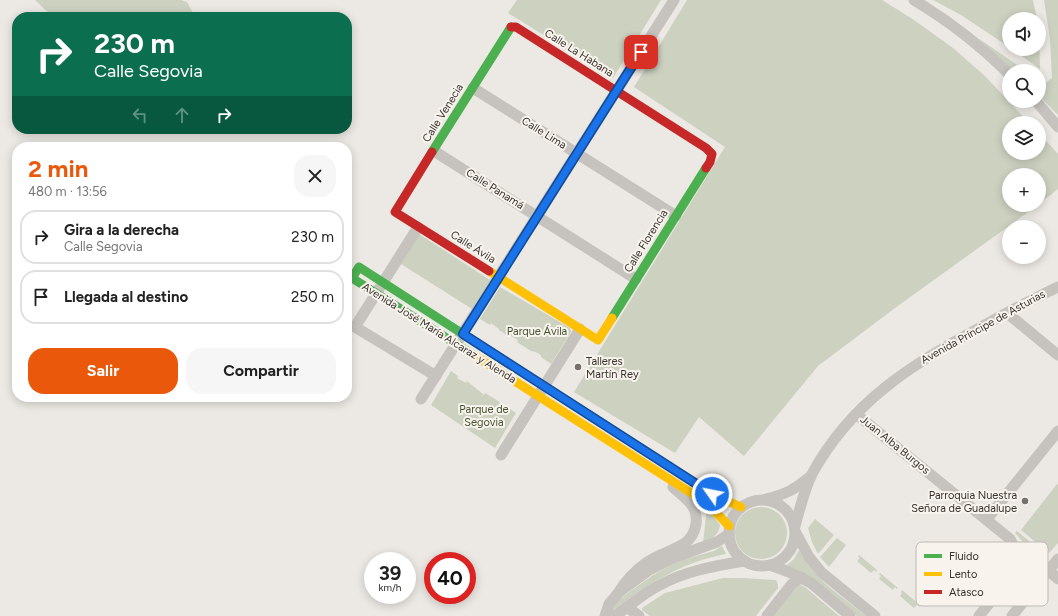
<!DOCTYPE html>
<html lang="es">
<head>
<meta charset="utf-8">
<style>
	body { margin:0; font-family:Figtree,sans-serif; background:#f6f6f6; color:#222; height:100vh; display:flex; flex-direction:column; font-size:15px; white-space:nowrap }
	* { box-sizing:border-box; margin:0 }
	p { font-size:13px; color:#767676 }
	.icon { flex:none; width:22px; height:22px; fill:none; stroke:currentColor; stroke-width:2; stroke-linecap:round; stroke-linejoin:round }
	.map { position:relative; flex:1; overflow:hidden }
	.drawer { position:absolute; left:12px; top:142px; width:340px; height:260px; display:flex; flex-direction:column; background:#fff; border-radius:16px; box-shadow:0 2px 10px #0003 }
	.drawer>* { flex:none }
	.banner { position:absolute; left:12px; top:12px; width:340px; height:122px; border-radius:16px; box-shadow:0 2px 10px #0003; background:#0b6e4f; color:#fff; overflow:hidden }
	.fabs { position:absolute; left:1002px; top:12px; display:grid; gap:8px }
	.fabs a { display:grid; place-items:center; width:44px; height:44px; border-radius:50%; background:#fff; box-shadow:0 2px 10px #0003; font-size:20px }
	.speed { position:absolute; left:364px; top:552px; display:flex; gap:8px; font-size:20px; font-weight:700; text-align:center }
	.speed>* { display:grid; place-content:center; width:52px; height:52px; border-radius:50%; background:#fff; box-shadow:0 2px 10px #0003; line-height:1 }
	.speed small { font-size:10px; font-weight:400 }
	.speed .limit { border:6px solid #d22; background:#fff; color:#111 }
	.pin { position:absolute; display:grid; place-items:center; width:34px; height:34px; color:#fff; margin:-17px; border-radius:8px; box-shadow:0 2px 6px #0006 }
	.me { position:absolute; width:44px; margin:-22px; rotate:303deg; stroke-linejoin:round; filter:drop-shadow(0 0 3px #0008) }
	.turn { display:flex; align-items:center; gap:14px; height:84px; padding:0 16px; font-size:18px }
	.turn .icon { width:52px; height:52px; stroke-width:2.5 }
	.turn b { display:block; font-size:28px; line-height:34px }
	.lanes { display:flex; align-items:center; height:38px; padding:0 16px; background:#0003; justify-content:center; gap:20px; direction:ltr }
	.lanes .off { opacity:.35 }
	.round { display:grid; place-items:center; flex:none; width:42px; height:42px; border-radius:16px; background:#f6f6f6 }
	.headline { display:flex; align-items:center; justify-content:space-between; height:68px; padding:0 16px }
	h1 { font-size:24px; font-weight:700; line-height:30px; color:#ea580c }
	.cta { display:flex; gap:8px; margin-top:auto; padding:8px 16px }
	.cta a { flex:1; height:46px; border-radius:16px; background:#ea580c; color:#fff; font-size:16px; font-weight:700; line-height:46px; text-align:center }
	.cta a+a { background:#f6f6f6; color:#222 }
	ul { padding:0; list-style:none }
	li { display:flex; align-items:center; gap:12px; height:54px; margin:0 8px 6px; padding:0 8px; border:2px solid #e0e0e0; border-radius:16px }
	li div { flex:1 }
	li b { display:block; font-size:15px }
	li em { font-style:normal }
	.map>svg:first-child { display:block }
	.green { fill:#ccd1c0 }
	.lines { fill:none; stroke-linecap:round; stroke-linejoin:round }
	.street { stroke:#c6c2bd; stroke-width:11 }
	.fast { stroke:#4caf50; stroke-width:9 }
	.slow { stroke:#ffc107; stroke-width:9 }
	.jam { stroke:#c62828; stroke-width:9 }
	.route-casing { stroke:#114b97; stroke-width:10 }
	.route { stroke:#1a73e8; stroke-width:7 }
	.poi-dot { fill:#76716c; stroke:#f8f4ed; stroke-width:1.5 }
	.labels { text-anchor:middle; dominant-baseline:central; stroke-width:4; stroke-linejoin:round; paint-order:stroke }
	.street-label { font-size:11px; fill:#37302b; stroke:#f8f4ed }
	.park-label { font-size:11px; fill:#445232; stroke:#f8f4ed }
	.poi-label { font-size:11px; fill:#37302b; stroke:#f8f4ed; text-anchor:start }
	.key { fill:#f8f4ed; stroke:#beb9b3; stroke-width:1 }
	.key-label { font-size:11px; fill:#37302b }
</style>
</head>
<body>
<div class="map">
<svg width="1058" height="616" viewBox="0 0 1058 616">
	<rect width="100%" height="100%" fill="#ece9e4"/>
	<!-- green -->
	<g class="green">
		<polygon points="35,0 181,0 187,2 195,17 53,17"/>
		<polygon points="517,0 661,0 613,78 508,13"/>
		<polygon points="687,0 882,0 914,20 953,48 985,76 1029,123 1009,123 1009,153 1039,153 1039,133 1058,154 1058,189 1039,204 1039,175 1009,175 1009,205 1038,205 895,308 818,366 744,456 699,417 675,453 574,392 725,147 634,87"/>
		<polygon points="933,0 1033,0 1037,19 1009,19 1009,47 961,15"/>
		<polygon points="1044,0 1058,0 1058,115 1039,96 1039,80 1044,84 1052,78 1050,39"/>
		<polygon points="1039,29 1039,31 1040,69 1012,49 1039,49"/>
		<polygon points="978,38 1026,71 1013,71"/>
		<polygon points="419,234 490,280 472,309 401,264"/>
		<polygon points="500,287 570,328 571,332 551,364 541,357 541,355 536,352 531,351 517,342 518,340 509,335 508,337 501,331 499,331 499,329 491,323 490,325 480,319"/>
		<polygon points="451,371 458,376 457,378 466,383 467,381 484,395 485,393 500,402 499,403 508,409 509,408 516,413 495,448 431,405"/>
		<polygon points="1057,484 1058,485 1058,543 1049,553 1021,530"/>
		<circle cx="761" cy="533" r="26"/>
		<path d="M707,508l13,17c-1,10 -9,15 -17,18z"/>
		<polygon points="815,519 834,535 818,554 812,542 808,528"/>
		<polygon points="1017,531 1047,556 1043,560 1029,556 1024,543 1015,533"/>
		<polygon points="837,538 846,545 829,567 820,557"/>
		<path d="M722,546l4,8c-45,8 -79,31 -115,58l7,-12 35,-25 28,-15 33,-9z"/>
		<path d="M799,550c14,29 43,46 67,66h-9l-51,-41 -19,-10 7,-6z"/>
		<polygon points="859,555 877,570 876,572 874,570 871,573 857,561 860,558 858,557"/>
		<polygon points="880,573 898,588 897,589 895,587 893,590 879,579 881,576 879,574"/>
		<polygon points="723,578 741,578 776,580 778,584 778,588 756,616 650,616 642,610 642,608 665,593"/>
		<polygon points="799,584 806,588 839,616 774,616"/>
		<polygon points="902,590 920,605 919,607 917,605 914,608 900,596 902,593 901,592"/>
	</g>
	<g class="lines">
		<!-- street -->
		<g class="street">
			<path d="M914,0c35,21 66,45 95,74"/>
			<polyline points="473,88 676,216"/>
			<polyline points="1036,101 1058,127"/>
			<polyline points="434,151 636,279"/>
			<polyline points="418,227 355,327 436,376"/>
			<polyline points="1007,313 1058,355"/>
			<polyline points="421,399 674,0"/>
			<polyline points="856,414 1010,539 1019,557 1018,568 979,616"/>
			<polyline points="501,455 580,329"/>
			<path d="M766,499c21,-5 29,-10 45,-23"/>
			<circle cx="762" cy="533" r="33"/>
			<polyline points="987,519 1058,431"/>
			<path d="M795,526c5,-17 9,-36 17,-52 39,-72 101,-111 171,-148 25,-14 50,-27 75,-39"/>
			<polyline points="796,533 809,557 821,572 875,616"/>
			<polyline points="1019,557 1039,562 1058,579"/>
			<polyline points="770,565 789,572 811,583 850,616"/>
			<path d="M619,592c7,-12 16,-21 27,-29 12,-9 28,-12 39,-20 12,-9 15,-27 6,-39 -5,-6 -13,-12 -18,-17"/>
			<polyline points="627,607 639,616"/>
			<polyline points="605,616 609,604 619,592 649,570 675,557 717,542 729,534"/>
			<path d="M615,616c14,-10 28,-22 43,-30 27,-15 56,-20 86,-25"/>
			<polyline points="767,616 792,584 801,577"/>
			<polyline points="1012,616 1058,559"/>
		</g>
		<!-- fast -->
		<g class="fast">
			<polyline points="432,152 511,27"/>
			<polyline points="612,318 706,168"/>
			<polyline points="475,356 352,278 359,267 497,356"/>
		</g>
		<!-- slow -->
		<g class="slow">
			<polyline points="489,271 598,340 612,318"/>
			<polyline points="475,356 707,503 729,526"/>
			<polyline points="497,356 712,494 741,507"/>
		</g>
		<!-- jam -->
		<g class="jam">
			<polyline points="511,27 516,27 706,148 712,154 710,162 706,168"/>
			<polyline points="432,152 395,212 489,271"/>
		</g>
	</g>
	<g class="lines">
		<!-- route casing -->
		<g class="route-casing">
			<polyline id="route" points="641,52 463,334 712,494"/>
		</g>
		<!-- route -->
		<use href="#route" class="route"/>
	</g>
	<!-- markers -->
	<g class="poi-dot">
		<circle cx="578" cy="367" r="4"/>
		<circle cx="1025" cy="501" r="4"/>
	</g>
	<g class="labels">
		<!-- street labels -->
		<g class="street-label">
			<text transform="translate(579 53) rotate(32)">Calle La Habana</text>
			<text transform="translate(443 113) rotate(-58)">Calle Venecia</text>
			<text transform="translate(544 133) rotate(32)">Calle Lima</text>
			<text transform="translate(495 189) rotate(32)">Calle Panamá</text>
			<text transform="translate(646 241) rotate(-58)">Calle Florencia</text>
			<text transform="translate(473 247) rotate(32)">Calle Ávila</text>
			<text transform="translate(983 327) rotate(-29)">Avenida Príncipe de Asturias</text>
			<text transform="translate(439 333) rotate(32)">Avenida José María Alcaraz y Alenda</text>
			<text transform="translate(895 445) rotate(39)">Juan Alba Burgos</text>
		</g>
		<!-- park labels -->
		<g class="park-label">
			<text x="537" y="331">Parque Ávila</text>
			<text x="484" y="409">Parque de<tspan x="484" dy="13">Segovia</tspan></text>
		</g>
		<!-- poi labels -->
		<g class="poi-label">
			<text x="586" y="361">Talleres<tspan x="586" dy="13">Martín Rey</tspan></text>
			<text x="1017" y="495" text-anchor="end">Parroquia Nuestra<tspan x="1017" dy="13">Señora de Guadalupe</tspan></text>
		</g>
	</g>
	<!-- legend -->
	<rect x="916" y="542" width="132" height="64" rx="6" class="key"/>
	<rect x="924" y="554" width="18" height="4" fill="#4caf50"/>
	<rect x="924" y="572" width="18" height="4" fill="#ffc107"/>
	<rect x="924" y="590" width="18" height="4" fill="#c62828"/>
	<g class="key-label">
		<text x="949" y="560">Fluido</text>
		<text x="949" y="578">Lento</text>
		<text x="949" y="596">Atasco</text>
	</g>
</svg>
<div class="fabs">
<a><svg class="icon" aria-label="sound" viewBox="0 0 24 24"><path d="M4 9h4l5-4v14l-5-4H4zM17 9q2 3 0 6"/></svg></a>
<a><svg class="icon" aria-label="search" viewBox="0 0 24 24"><circle cx="10" cy="10" r="6"/><path d="M15 15l6 6"/></svg></a>
<a><svg class="icon" aria-label="layers" viewBox="0 0 24 24"><path d="M12 4l9 5-9 5-9-5zM3 14l9 5 9-5"/></svg></a>
<a>+</a>
<a>−</a>
</div>
<div class="speed"><div>39<small>km/h</small></div><div class="limit">40</div></div>
<div class="pin" style="left:641px;top:52px;background:#d93025"><svg class="icon" aria-label="arrive" viewBox="0 0 24 24"><path d="M6 21V4h12l-3 4 3 4H6"/></svg></div>
<svg class="me" style="left:712px;top:494px" viewBox="-20 -20 40 40"><circle r="17" fill="#1a73e8" stroke="#fff" stroke-width="3"/><path d="M0-11L8 9 0 5-8 9z" fill="#fff"/></svg>
<div class="banner">
<div class="turn"><svg class="icon" aria-label="right" viewBox="0 0 24 24"><path d="M7 20v-9h11M14 6l5 5-5 5"/></svg><div><b>230 m</b>Calle Segovia</div></div>
<div class="lanes"><svg class="icon off" aria-label="left" viewBox="0 0 24 24"><path d="M17 20v-9H6M10 6l-5 5 5 5"/></svg><svg class="icon off" aria-label="ahead" viewBox="0 0 24 24"><path d="M12 20V5M6 11l6-6 6 6"/></svg><svg class="icon" aria-label="right" viewBox="0 0 24 24"><path d="M7 20v-9h11M14 6l5 5-5 5"/></svg></div>
</div>
<section class="drawer">
<div class="headline"><div><h1>2 min</h1><p>480 m · 13:56</p></div><a class="round"><svg class="icon" aria-label="close" viewBox="0 0 24 24"><path d="M6 6l12 12M18 6L6 18"/></svg></a></div>
<ul>
<li><svg class="icon" aria-label="right" viewBox="0 0 24 24"><path d="M7 20v-9h11M14 6l5 5-5 5"/></svg><div><b>Gira a la derecha</b><p>Calle Segovia</p></div><em>230 m</em></li>
<li><svg class="icon" aria-label="arrive" viewBox="0 0 24 24"><path d="M6 21V4h12l-3 4 3 4H6"/></svg><div><b>Llegada al destino</b></div><em>250 m</em></li>
</ul>
<div class="cta"><a>Salir</a><a>Compartir</a></div>
</section>
</div>
</body>
</html>
